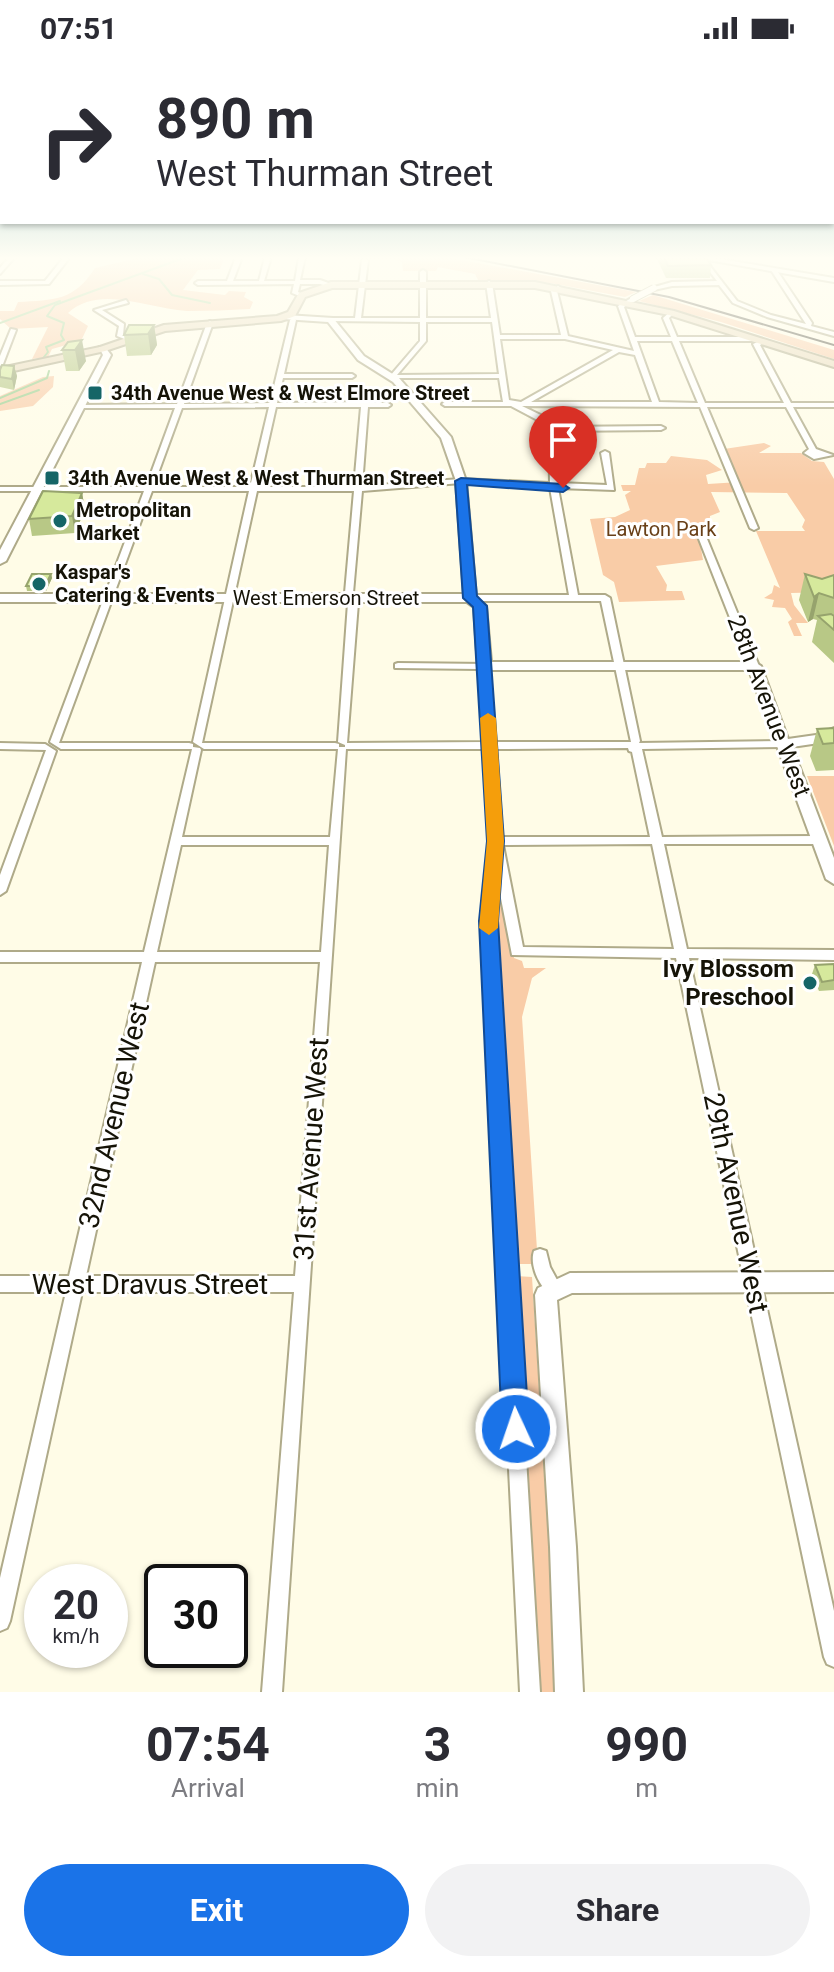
<!DOCTYPE html>
<html lang="en">
<head>
<meta charset="utf-8">
<style>
	body { margin:0; font-family:Roboto,sans-serif; background:#f2f2f3; color:#2b2b33; height:100vh; display:flex; flex-direction:column; font-size:30px; white-space:nowrap }
	* { box-sizing:border-box; margin:0 }
	p { font-size:26px; color:#7c7c81 }
	.icon { flex:none; width:44px; height:44px; fill:none; stroke:currentColor; stroke-width:2; stroke-linecap:round; stroke-linejoin:round }
	.map { position:relative; height:1636px; overflow:hidden }
	.panel { display:flex; flex-direction:column; background:#fff; flex:1 }
	.panel>* { flex:none }
	.banner { position:absolute; left:0px; top:0px; width:834px; height:168px; box-shadow:0 2px 6px #0004; background:#fff; color:#2b2b33; overflow:hidden }
	.speed { position:absolute; left:24px; top:1508px; display:flex; gap:16px; font-size:40px; font-weight:700; text-align:center }
	.speed>* { display:grid; place-content:center; width:104px; height:104px; border-radius:50%; background:#fff; box-shadow:0 2px 6px #0004; line-height:1 }
	.speed small { font-size:20px; font-weight:400 }
	.speed .limit { border:4px solid #111; border-radius:12px; background:#fff; color:#111 }
	.pin { position:absolute; display:grid; place-items:center; width:68px; height:68px; color:#fff; margin:-82px -34px; border-radius:50% 50% 50% 0; rotate:-45deg; box-shadow:0 0 8px #0007 }
	.pin .icon { rotate:45deg }
	.me { position:absolute; width:88px; margin:-44px; rotate:357deg; stroke-linejoin:round; filter:drop-shadow(0 0 6px #0008) }
	.turn { display:flex; align-items:center; gap:28px; height:168px; padding:0 24px; font-size:36px }
	.turn .icon { width:104px; height:104px; stroke-width:2.5 }
	.turn b { display:block; font-size:56px; line-height:68px }
	.eta { display:flex; justify-content:space-evenly; align-items:center; height:136px; text-align:center }
	.eta b { font-size:48px; font-weight:700; line-height:56px }
	.cta { display:flex; gap:16px; margin-top:auto; padding:16px 24px }
	.cta a { flex:1; height:92px; border-radius:48px; background:#1a73e8; color:#fff; font-size:32px; font-weight:700; line-height:92px; text-align:center }
	.cta a+a { background:#f2f2f3; color:#2b2b33 }
	.status { display:flex; justify-content:space-between; align-items:center; height:56px; padding:0 40px; background:#fff; direction:ltr }
	.status svg { height:22px; fill:currentColor }
	.map>svg:first-child { display:block }
	.green { fill:#f9cca7 }
	.lines { fill:none; stroke-linecap:round; stroke-linejoin:round }
	.stream { stroke:#9cce8e; stroke-width:2 }
	.minor-casing { stroke:#afaa89; stroke-width:4 }
	.tertiary-casing { stroke:#afaa89; stroke-width:4 }
	.secondary-casing { stroke:#afaa89; stroke-width:4 }
	.minor { fill:#fff; fill-rule:evenodd }
	.tertiary { fill:#fff; fill-rule:evenodd }
	.secondary { fill:#e9dbbd; fill-rule:evenodd }
	.rail { stroke:#4b493a; stroke-width:2 }
	.minor-bridge-casing { stroke:#afaa89; stroke-width:8; stroke-linecap:butt }
	.minor-bridge { stroke:#fff; stroke-width:6 }
	.wall { fill:#b8c886 }
	.shaded-wall { fill:#96a36d }
	.building { fill:#d6e99c; stroke:#96a36d; stroke-width:2 }
	.route { fill:#1a73e8; stroke:#114b97; stroke-width:2 }
	.slow { fill:#f59e0b }
	.poi-dot { fill:#156567; stroke:#fff; stroke-width:3 }
	.labels { text-anchor:middle; dominant-baseline:central; stroke-width:6; stroke-linejoin:round; paint-order:stroke }
	.far-poi-label { font-size:20px; font-weight:bold; fill:#151307; stroke:#fff; text-anchor:start }
	.far-park-label { font-size:20px; fill:#683f17; stroke:#fff }
	.far-street-label { font-size:20px; fill:#151307; stroke:#fff }
	.street-label { font-size:24px; fill:#151307; stroke:#fff }
	.poi-label { font-size:24px; font-weight:bold; fill:#151307; stroke:#fff; text-anchor:end }
	.near-street-label { font-size:28px; fill:#151307; stroke:#fff }
</style>
</head>
<body>
<div class="status"><b>07:51</b><svg viewBox="0 0 49 12"><path d="M0 12V9h3v3zM5 12V6h3v6zM10 12V3h3v9zM15 12V0h3v12zM26 1h20v11H26zM47 4h2v5h-2z"/></svg></div>
<div class="map">
<svg width="834" height="1636" viewBox="0 0 834 1636">
	<rect width="100%" height="100%" fill="#fffce7"/>
	<!-- green -->
	<g class="green">
		<path d="M142,201h83l-5,12 -22,1 -15,20 42,5 4,-4 17,1 -2,5 9,5 -3,7c-21,1 -42,2 -63,2 -39,-2 -87,-27 -119,2l20,13 -7,15 -29,8 -4,8 -16,2 16,-32 -37,2 -11,-10v-8h14l4,-9c36,-2 56,-1 77,-34z"/>
		<polygon points="445,201 636,236 625,241 550,227 478,224 475,218 438,211 436,215 403,215 402,206 394,203 327,202"/>
		<polygon points="653,239 834,294 834,303 721,266 639,245"/>
		<polygon points="54,320 53,331 33,350 0,355 0,340 43,321"/>
		<polygon points="764,387 771,390 759,397 801,397 812,405 824,406 834,423 834,536 791,537 794,549 808,567 796,567 802,580 794,580 788,566 792,563 785,552 772,551 774,544 764,542 772,537 774,529 780,532 756,475 805,475 802,471 805,464 787,437 711,436 720,456 710,460 709,471 699,481 703,504 656,510 667,529 666,535 682,535 685,544 619,546 614,526 603,519 590,463 615,461 630,454 625,439 631,435 623,435 621,429 635,429 639,412 645,412 647,407 666,407 671,400 707,404 722,414 706,419 708,428 739,426 724,393"/>
		<polygon points="807,720 834,720 834,790"/>
		<polygon points="500,832 514,902 522,905 524,912 546,912 532,922 522,961 537,1194 533,1208 512,1208 498,911"/>
		<polygon points="516,1220 532,1221 558,1636 541,1636"/>
	</g>
	<g class="lines">
		<!-- stream -->
		<g class="stream">
			<polyline points="143,218 159,223 172,239 210,247"/>
			<polyline points="0,267 60,245"/>
			<polyline points="44,301 48,296 46,291 64,284 61,279 64,267 47,260 55,249 186,201"/>
			<polyline points="0,342 47,322 49,315"/>
			<polyline points="0,348 39,334"/>
		</g>
		<!-- minor casing -->
		<g class="minor-casing">
			<g id="minor">
				<polygon points="9,201 15,201 0,218 0,212"/>
				<polygon points="64,201 70,201 49,228 0,229 0,225 45,225"/>
				<polygon points="236,201 242,201 233,225 259,225 265,201 271,201 264,225 295,225 299,201 305,201 300,224 320,224 334,229 331,231 320,228 300,228 298,236 305,239 302,241 292,237 294,228 198,229 195,227 198,225 227,225"/>
				<polygon points="703,201 737,245 771,259 806,268 771,214 776,213 812,267 811,270 834,276 834,280 767,261 733,247 719,229 672,230 654,234 651,232 672,226 717,225 700,203"/>
				<path d="M365,202l3,2 -7,58h59v-46l3,-2 3,2v46h65l-5,-35 3,-2 3,2 8,52h61l-10,-44 7,-5 3,2 -4,3 11,45 66,15 -16,-45 15,-9 2,3 -11,7 11,30h36l-8,-19 8,-7 3,2 -5,5 8,19h78l3,2 -3,2h-76l26,62h79l-31,-59 9,-4 3,2 -5,3 31,58h43v4h-41l23,42 17,6 -19,4 -10,-6 5,-4 -23,-42h-79l51,121 -4,2 -4,-2 -50,-121 -178,-1 29,14 4,7 106,-1 4,2 -4,2 -104,1 1,52 49,2 -6,-32 4,-2 4,2 5,37 -56,-2 20,107h27l5,3 30,143 -1,2 144,-2 5,3 -5,3 -141,2 20,88 158,-1 6,4 -6,4h-156l23,105 147,1v10l-145,-2 145,653v56l-7,-3 -3,-7 -148,-699 -164,-3 -14,-72 -4,38 46,771h-20l-38,-771 8,-80 -5,-92h-139l-64,943h-20l32,-400h-212l-72,329 -3,7 -7,3v-53l66,-286h-66v-16h69l73,-314h-142v-10h144l48,-203h-131l-11,-7 94,-251h-144v-4h146l29,-79h-92l-2,-1v-2l96,-1 30,-81 3,-2 3,2 -29,81 86,-1 20,-83 3,-2 3,2 -12,54h68l3,2 -3,2h-69l-6,25 88,-1 23,1 3,2 -3,2h-20l-6,79 99,-7 89,4 -1,-54 -4,-5 -34,-18h-66l-3,-2 3,-2h58l-4,-24h-109v-2l30,-35v-19l-92,-1 2,-3h25l7,-58zM426,266h66l7,52 -102,1 29,-34zM500,283h65l48,11 -92,52 -12,-2zM637,285h35l26,62 -39,-1zM619,296l16,3 17,47h-121zM269,351l-19,80h-97l29,-79zM276,351h85l-7,80h-96zM461,427l89,5 19,107h-99l-5,3 5,3h131l30,141h-136l-7,-78 -90,-1 -3,1v4l85,1 5,73 -138,1 11,-140 -5,-10 9,-102zM152,435h97l-56,251 11,7h134l-8,88h-148l19,-87 -1,-2 -7,-1v-3l-4,-1h-130zM257,435h97l-9,102 3,10 -10,139 7,3v2h-6v-3l-4,-1h-133zM628,692l1,3 3,1 18,85h-148l-6,-88zM652,788l22,105 -151,-2 -20,-102zM181,789h148l-8,107h-164zM155,906h165l-25,314h-209z"/>
				<polygon points="126,244 128,247 102,254 124,268 123,279 130,282 127,284 117,280 119,270 94,254"/>
				<polygon points="11,273 16,274 3,308 0,310 0,300"/>
				<polygon points="698,476 705,478 759,610 757,612 751,612 749,610 697,478"/>
				<polygon points="0,687 45,688 56,695 6,835 0,839 0,819 46,694 0,693"/>
				<path d="M540,1193l6,2 4,16 12,22 -2,5 -6,3c-14,-7 -25,-32 -20,-46z"/>
			</g>
		</g>
		<!-- tertiary casing -->
		<g class="tertiary-casing">
			<g id="tertiary">
				<polygon points="691,201 708,201 834,222 834,226"/>
				<polygon points="286,259 333,262 364,300 399,322 451,381 466,425 476,541 486,550 491,606 754,606 761,610 788,683 816,679 834,672 834,681 819,687 792,691 834,802 834,828 826,823 749,614 485,614 478,610 474,551 467,546 0,546 0,538 464,538 456,425 441,382 393,326 358,304 328,266 283,263"/>
				<polygon points="99,291 105,291 111,299 6,505 0,508 0,494 103,299"/>
				<polygon points="834,1216 834,1236 572,1237 557,1244 576,1491 583,1636 555,1636 550,1491 535,1239 538,1232 570,1217"/>
			</g>
		</g>
		<!-- secondary casing -->
		<g class="secondary-casing">
			<polygon id="secondary" points="331,226 535,226 674,255 834,305 834,311 669,259 535,232 332,232 305,241 295,260 281,265 165,275 105,295 0,318 0,312 100,291 164,269 277,260 288,256 299,237"/>
		</g>
		<!-- minor -->
		<use href="#minor" class="minor"/>
		<!-- tertiary -->
		<use href="#tertiary" class="tertiary"/>
		<!-- secondary -->
		<use href="#secondary" class="secondary"/>
		<!-- rail -->
		<polyline class="rail" points="464,201 669,241 834,289"/>
		<!-- minor-bridge casing -->
		<g class="minor-bridge-casing">
			<polyline id="minor-bridge" points="633,243 654,232"/>
		</g>
		<!-- minor-bridge -->
		<use href="#minor-bridge" class="minor-bridge"/>
	</g>
	<!-- wall -->
	<g class="wall">
		<polygon points="656,201 706,201 711,209 710,222 666,222"/>
		<polygon points="154,269 157,289 151,299 127,300 124,279"/>
		<polygon points="68,286 86,305 79,315 66,315 62,294"/>
		<polygon points="14,310 17,320 14,334 0,331 0,314"/>
		<polygon points="82,437 85,453 75,477 32,480 29,463"/>
		<polygon points="51,518 52,522 46,535 27,535 26,530"/>
		<polygon points="805,518 822,523 834,519 834,607 812,586 817,564 813,563 808,566 799,544"/>
		<polygon points="834,672 834,714 816,715 810,700 817,673"/>
		<polygon points="834,908 834,934 819,935 812,918 815,909"/>
	</g>
	<!-- shaded-wall -->
	<g class="shaded-wall">
		<polygon points="154,269 157,289 151,299 148,278"/>
		<polygon points="82,284 86,305 79,315 75,294"/>
		<polygon points="14,310 17,320 14,334 12,323"/>
		<polygon points="82,437 85,453 75,477 72,460"/>
		<polygon points="51,518 52,522 46,535 45,530"/>
		<polygon points="819,537 813,563 808,566 814,541"/>
	</g>
	<!-- building -->
	<g class="building">
		<polygon points="664,201 706,201 711,209 668,210"/>
		<polygon points="129,269 154,269 148,278 124,279"/>
		<polygon points="82,284 75,294 62,294 68,286"/>
		<polygon points="2,309 14,310 12,323 0,321 0,314"/>
		<polygon points="43,435 82,437 72,460 29,463"/>
		<polygon points="32,518 51,518 45,530 26,530"/>
		<polygon points="805,518 822,523 834,519 834,542 819,537 814,541"/>
		<polygon points="831,558 834,560 834,574 818,560"/>
		<polygon points="834,672 834,687 823,688 817,673"/>
		<polygon points="834,908 834,924 822,926 815,909"/>
	</g>
	<!-- sky -->
	<linearGradient id="sky" x2="0" y2="1"><stop stop-color="#89bec4"/><stop offset="0.47" stop-color="#fffef4"/><stop offset="1" stop-color="#fffef4" stop-opacity="0"/></linearGradient>
	<rect width="834" height="430" fill="url(#sky)"/>
	<!-- route -->
	<polygon class="route" points="461,422 563,428 569,432 563,436 467,429 477,540 487,550 504,785 498,865 529,1373 525,1383 516,1387 506,1383 502,1373 479,865 487,785 473,551 463,542 455,425"/>
	<!-- slow -->
	<polygon class="slow" points="488,657 496,662 504,785 498,872 489,879 479,872 487,785 480,662"/>
	<!-- markers -->
	<g class="poi-dot">
		<rect x="87" y="329" width="16" height="16" rx="4"/>
		<rect x="44" y="414" width="16" height="16" rx="4"/>
		<circle cx="60" cy="465" r="8"/>
		<circle cx="39" cy="528" r="8"/>
		<circle cx="810" cy="927" r="8"/>
	</g>
	<g class="labels">
		<!-- far-poi labels -->
		<g class="far-poi-label">
			<text x="111" y="337">34th Avenue West &amp; West Elmore Street</text>
			<text x="68" y="422">34th Avenue West &amp; West Thurman Street</text>
			<text x="76" y="454">Metropolitan<tspan x="76" dy="23">Market</tspan></text>
			<text x="55" y="516">Kaspar's<tspan x="55" dy="23">Catering &amp; Events</tspan></text>
		</g>
		<!-- far-park labels -->
		<g class="far-park-label">
			<text x="661" y="473">Lawton Park</text>
		</g>
		<!-- far-street labels -->
		<g class="far-street-label">
			<text x="326" y="542">West Emerson Street</text>
		</g>
		<!-- street labels -->
		<g class="street-label">
			<text transform="translate(769 650) rotate(69)">28th Avenue West</text>
		</g>
		<!-- poi labels -->
		<g class="poi-label">
			<text x="794" y="913">Ivy Blossom<tspan x="794" dy="28">Preschool</tspan></text>
		</g>
		<!-- near-street labels -->
		<g class="near-street-label">
			<text transform="translate(114 1059) rotate(-77)">32nd Avenue West</text>
			<text transform="translate(311 1093) rotate(-86)">31st Avenue West</text>
			<text transform="translate(736 1147) rotate(78)">29th Avenue West</text>
			<text x="150" y="1228">West Dravus Street</text>
		</g>
	</g>
</svg>
<div class="speed"><div>20<small>km/h</small></div><div class="limit">30</div></div>
<div class="pin" style="left:563px;top:432px;background:#d93025"><svg class="icon" aria-label="arrive" viewBox="0 0 24 24"><path d="M6 21V4h12l-3 4 3 4H6"/></svg></div>
<svg class="me" style="left:516px;top:1373px" viewBox="-20 -20 40 40"><circle r="17" fill="#1a73e8" stroke="#fff" stroke-width="3"/><path d="M0-11L8 9 0 5-8 9z" fill="#fff"/></svg>
<div class="banner">
<div class="turn"><svg class="icon" aria-label="right" viewBox="0 0 24 24"><path d="M7 20v-9h11M14 6l5 5-5 5"/></svg><div><b>890 m</b>West Thurman Street</div></div>
</div>
</div>
<section class="panel">
<div class="eta">
<div><b>07:54</b><p>Arrival</p></div>
<div><b>3</b><p>min</p></div>
<div><b>990</b><p>m</p></div>
</div>
<div class="cta"><a>Exit</a><a>Share</a></div>
</section>
</body>
</html>
